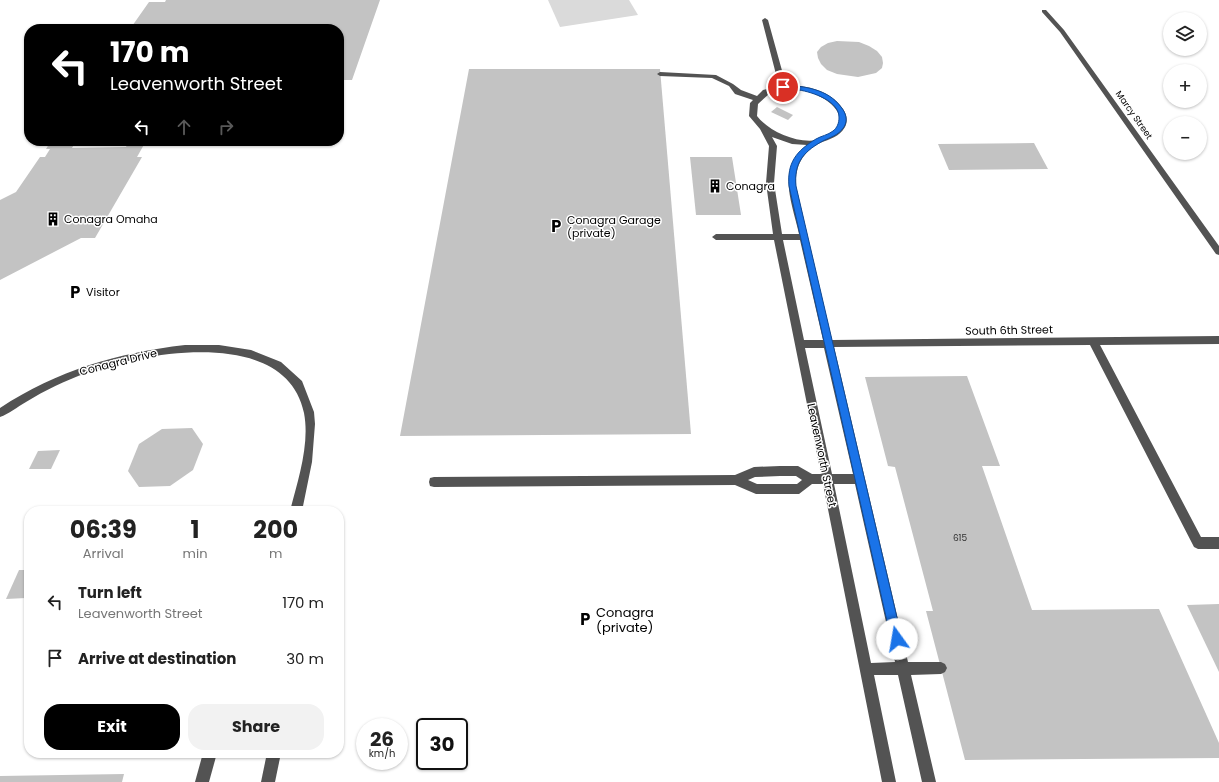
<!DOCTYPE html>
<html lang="en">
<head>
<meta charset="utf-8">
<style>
	body { margin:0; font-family:Poppins,sans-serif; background:#f2f2f2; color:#222; height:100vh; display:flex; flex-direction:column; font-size:15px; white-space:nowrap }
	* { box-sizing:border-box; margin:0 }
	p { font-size:13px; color:#767676 }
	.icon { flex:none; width:22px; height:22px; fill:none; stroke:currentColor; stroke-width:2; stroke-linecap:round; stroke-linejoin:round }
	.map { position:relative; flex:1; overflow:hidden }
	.drawer { position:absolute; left:24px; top:506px; width:320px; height:252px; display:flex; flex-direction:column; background:#fff; border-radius:16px; box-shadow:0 1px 3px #0004 }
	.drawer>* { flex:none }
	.hud { position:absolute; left:24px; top:24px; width:320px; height:122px; border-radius:16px; box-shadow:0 1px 3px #0004; background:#000; color:#fff; overflow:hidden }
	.tools { position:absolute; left:1163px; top:12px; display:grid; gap:8px }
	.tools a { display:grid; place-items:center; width:44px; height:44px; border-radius:50%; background:#fff; box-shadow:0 1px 3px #0004; font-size:20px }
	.speed { position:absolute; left:356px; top:718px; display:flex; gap:8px; font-size:20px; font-weight:700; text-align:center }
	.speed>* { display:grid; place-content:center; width:52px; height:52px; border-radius:50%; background:#fff; box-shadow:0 1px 3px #0004; line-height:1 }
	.speed small { font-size:10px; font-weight:400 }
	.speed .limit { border:2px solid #111; border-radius:6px; background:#fff; color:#111 }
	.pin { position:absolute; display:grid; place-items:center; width:34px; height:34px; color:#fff; margin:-17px; border:2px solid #fff; border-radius:50%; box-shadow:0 1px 4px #0007 }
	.me { position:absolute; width:44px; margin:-22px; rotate:347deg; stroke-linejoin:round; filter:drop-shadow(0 0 3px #0008) }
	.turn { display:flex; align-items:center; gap:14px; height:84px; padding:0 20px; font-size:18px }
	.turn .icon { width:52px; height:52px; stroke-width:2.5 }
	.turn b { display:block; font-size:28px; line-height:34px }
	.lanes { display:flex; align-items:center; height:38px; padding:0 20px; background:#0003; justify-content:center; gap:20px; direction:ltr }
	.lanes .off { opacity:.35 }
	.eta { display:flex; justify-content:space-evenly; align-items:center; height:68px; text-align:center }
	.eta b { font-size:24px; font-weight:700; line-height:28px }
	.cta { display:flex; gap:8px; margin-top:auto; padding:8px 20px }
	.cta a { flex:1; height:46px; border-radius:16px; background:#000; color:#fff; font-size:16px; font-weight:700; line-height:46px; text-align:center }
	.cta a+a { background:#f2f2f2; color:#222 }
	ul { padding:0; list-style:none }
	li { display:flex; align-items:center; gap:12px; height:56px; padding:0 20px }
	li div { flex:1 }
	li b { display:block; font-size:15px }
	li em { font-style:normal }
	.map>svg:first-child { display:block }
	.green { fill:#dadada }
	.building { fill:#c3c3c3 }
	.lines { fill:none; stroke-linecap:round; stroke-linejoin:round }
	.minor { fill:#535353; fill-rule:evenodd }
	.route { fill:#1a73e8; stroke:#114b97 }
	.labels { text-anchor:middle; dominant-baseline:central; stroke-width:3; stroke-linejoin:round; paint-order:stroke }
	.far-street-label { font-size:9px; fill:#000; stroke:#fff }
	.number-label { font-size:9px; fill:#313131 }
	.poi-label { font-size:11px; fill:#000; stroke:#fff; text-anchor:start }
	.street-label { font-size:11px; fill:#000; stroke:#fff }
	.near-poi-label { font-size:13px; fill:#000; stroke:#fff; text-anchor:start }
</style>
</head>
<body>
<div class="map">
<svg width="1219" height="782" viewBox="0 0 1219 782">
	<rect width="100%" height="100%" fill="#fff"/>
	<!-- green -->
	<polygon class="green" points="548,0 629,0 638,15 560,27"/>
	<!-- building -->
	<g class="building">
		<polygon points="166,0 380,0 352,80 339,80 339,29 130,29 149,2 165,2"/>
		<polygon points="837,41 859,42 869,46 877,51 882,57 883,63 882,68 876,73 858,77 837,74 827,70 821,64 818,58 817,52 821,47 828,43"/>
		<polygon points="469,69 660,69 691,434 400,436"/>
		<polygon points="777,107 793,115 788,120 771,112"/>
		<polygon points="51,141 76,141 72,148 126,147 129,141 146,141 137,157 142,157 95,238 81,238 0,280 0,200 16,192 40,157 45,157 50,149 46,149"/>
		<polygon points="1034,143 1048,169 949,170 938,144"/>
		<polygon points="690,157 732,157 741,215 696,215"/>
		<polygon points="967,376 1000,466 982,466 1032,610 1159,609 1219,743 1219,758 965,760 926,611 933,611 895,467 888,466 865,377"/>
		<polygon points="192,428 203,444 193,470 170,486 139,487 128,471 139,444 162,429"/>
		<polygon points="60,450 51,469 29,469 38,451"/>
		<polygon points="19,570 29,570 29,592 26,598 6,599"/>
		<polygon points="1219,604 1219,672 1187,605"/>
		<polygon points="124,774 122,782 0,782 0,776"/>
	</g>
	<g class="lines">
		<!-- minor -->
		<g class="minor">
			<polygon points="1042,10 1046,10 1064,30 1219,246 1219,255 1216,254 1060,32 1042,12"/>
			<path d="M765,18l3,2 18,65c21,0 45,6 57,24 4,6 5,12 2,18 -6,10 -15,12 -25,16 -18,9 -25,24 -24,43l36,154 387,-4v8l-119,1 101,192h18v12h-21l-4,-2 -104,-202 -256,2 74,315h33l4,2 2,4 -2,4 -4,2 -30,1 25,107h-14l-24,-107h-24l22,107h-14l-59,-298h-11l-13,10h-43l-21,-9 -301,2 -4,-1 -1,-4 1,-4 4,-1 301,-2 19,-8 26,-1h18l14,8h9l-47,-234h-58l-4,-3 4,-3h57l-7,-51 3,-37 -9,-17 -11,-13 1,-13 3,-3 -18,-6 -6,-8 -17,-8 -52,-2 -3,-2 3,-2 56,3 17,9 8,6 16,6 6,-6 16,-4 -17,-66zM783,89c8,0 15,0 22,2 14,3 43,18 32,36 -17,27 -65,9 -80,-11l1,-12 11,-10zM772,137l20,7 15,1c-31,24 -15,57 -8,89h-17l-8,-51 3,-37zM783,240h17l23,100h-19zM805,348h19l29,126h-21zM780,476h16l6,4 -5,4h-40l-9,-4 7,-3zM834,484h21l40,178 -24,1z"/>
			<path d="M185,345h34l32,5 30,12 21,19 12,31 1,12 -3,38 -10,49h-12c8,-31 20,-67 14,-98 -18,-87 -159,-61 -218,-40 -21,8 -41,17 -60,29 -9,5 -17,12 -26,15v-9c58,-38 117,-55 185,-63z"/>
			<polygon points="203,753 217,753 209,782 195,782"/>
			<polygon points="267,753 281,753 275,782 261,782"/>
		</g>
	</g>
	<!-- route -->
	<path class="route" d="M783,85c21,1 45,4 58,22 5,6 7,13 3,20 -6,9 -14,10 -23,15 -19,11 -27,22 -25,44l106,453 -1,4 -4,2 -4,-2 -2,-4 -102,-453c-2,-23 7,-35 27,-47 5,-3 12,-4 17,-8 4,-3 6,-8 6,-13 1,-17 -27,-26 -40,-28 -6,-1 -12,0 -19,-1l-1,-2z"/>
	<!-- icons -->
	<defs>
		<g id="building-bare" transform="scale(1.08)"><path d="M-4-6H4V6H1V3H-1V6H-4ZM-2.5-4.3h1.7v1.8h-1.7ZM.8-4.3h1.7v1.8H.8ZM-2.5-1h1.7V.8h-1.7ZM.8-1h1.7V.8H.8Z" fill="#000" stroke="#fff" stroke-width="2.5" paint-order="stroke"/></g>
		<g id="parking-bare" transform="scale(1.08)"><path d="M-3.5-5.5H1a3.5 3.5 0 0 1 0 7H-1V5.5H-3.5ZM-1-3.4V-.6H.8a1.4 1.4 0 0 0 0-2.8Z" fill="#000" stroke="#fff" stroke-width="2.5" paint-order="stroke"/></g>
	</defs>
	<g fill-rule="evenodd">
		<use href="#building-bare" x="715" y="186"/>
		<use href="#building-bare" x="53" y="219"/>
		<use href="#parking-bare" x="556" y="226"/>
		<use href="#parking-bare" x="75" y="292"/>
		<use href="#parking-bare" x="585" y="619"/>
	</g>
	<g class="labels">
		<!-- far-street labels -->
		<g class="far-street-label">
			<text transform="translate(1134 115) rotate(55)">Marcy Street</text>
		</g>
		<!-- number labels -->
		<g class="number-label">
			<text x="960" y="538">615</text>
		</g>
		<!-- poi labels -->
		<g class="poi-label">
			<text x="726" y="186">Conagra</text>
			<text x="64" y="219">Conagra Omaha</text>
			<text x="567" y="220">Conagra Garage<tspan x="567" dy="13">(private)</tspan></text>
			<text x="86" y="292">Visitor</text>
		</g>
		<!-- street labels -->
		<g class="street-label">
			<text transform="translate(1009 330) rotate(-1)">South 6th Street</text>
			<text transform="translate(118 362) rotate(-14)">Conagra Drive</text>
			<text transform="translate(822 455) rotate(78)">Leavenworth Street</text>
		</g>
		<!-- near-poi labels -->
		<g class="near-poi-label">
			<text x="596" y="612">Conagra<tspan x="596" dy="15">(private)</tspan></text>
		</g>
	</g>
</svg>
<div class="tools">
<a><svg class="icon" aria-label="layers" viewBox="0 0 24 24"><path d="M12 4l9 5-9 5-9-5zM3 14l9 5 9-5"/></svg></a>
<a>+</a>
<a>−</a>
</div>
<div class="speed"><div>26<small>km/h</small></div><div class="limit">30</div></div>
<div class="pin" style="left:783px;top:87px;background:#d93025"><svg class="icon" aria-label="arrive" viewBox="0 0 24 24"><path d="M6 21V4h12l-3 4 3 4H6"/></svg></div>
<svg class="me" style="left:897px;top:639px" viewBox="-20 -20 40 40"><circle r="19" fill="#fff"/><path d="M0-13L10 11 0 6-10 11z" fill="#1a73e8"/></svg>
<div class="hud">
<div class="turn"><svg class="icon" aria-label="left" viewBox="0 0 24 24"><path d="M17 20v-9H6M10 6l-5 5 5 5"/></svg><div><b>170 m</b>Leavenworth Street</div></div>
<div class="lanes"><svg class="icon" aria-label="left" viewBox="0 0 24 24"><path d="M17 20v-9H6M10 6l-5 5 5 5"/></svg><svg class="icon off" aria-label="ahead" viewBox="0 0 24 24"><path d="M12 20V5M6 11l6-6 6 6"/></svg><svg class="icon off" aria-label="right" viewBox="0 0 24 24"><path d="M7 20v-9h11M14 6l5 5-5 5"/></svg></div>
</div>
<section class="drawer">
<div class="eta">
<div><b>06:39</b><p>Arrival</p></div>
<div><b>1</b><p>min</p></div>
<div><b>200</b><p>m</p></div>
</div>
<ul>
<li><svg class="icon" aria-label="left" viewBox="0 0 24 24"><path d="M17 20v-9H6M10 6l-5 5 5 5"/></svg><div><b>Turn left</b><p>Leavenworth Street</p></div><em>170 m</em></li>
<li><svg class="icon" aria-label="arrive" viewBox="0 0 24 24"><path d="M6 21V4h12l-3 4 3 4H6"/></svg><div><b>Arrive at destination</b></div><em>30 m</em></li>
</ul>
<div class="cta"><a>Exit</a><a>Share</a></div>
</section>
</div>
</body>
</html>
